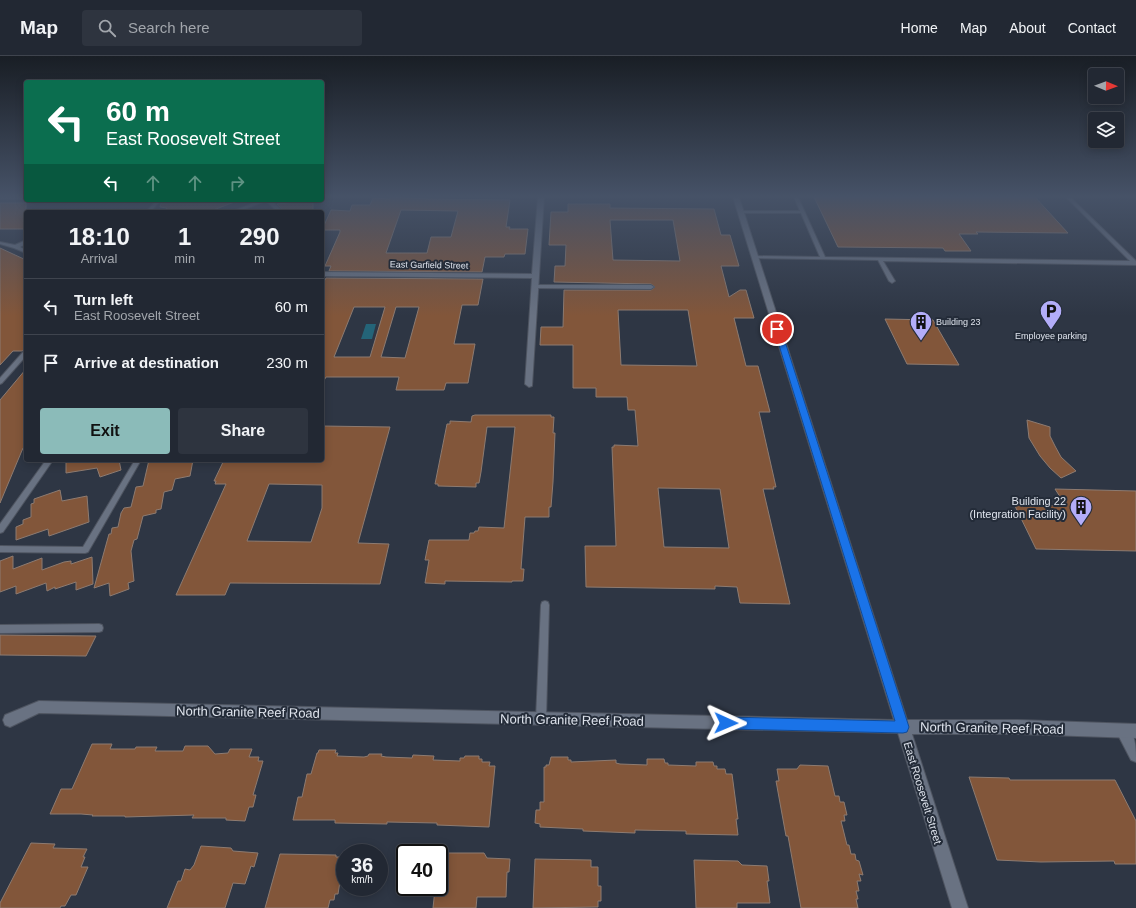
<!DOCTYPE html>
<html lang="en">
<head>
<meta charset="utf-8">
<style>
	body { margin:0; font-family:Arial,sans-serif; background:#2e343f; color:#f1f3f6; height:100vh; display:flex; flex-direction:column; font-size:15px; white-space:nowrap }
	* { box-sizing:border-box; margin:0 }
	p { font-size:13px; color:#a2a6ac }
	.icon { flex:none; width:22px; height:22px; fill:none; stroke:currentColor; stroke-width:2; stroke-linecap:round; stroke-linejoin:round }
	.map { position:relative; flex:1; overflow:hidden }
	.side { position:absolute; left:24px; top:154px; width:300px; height:252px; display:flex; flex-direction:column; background:#222833; border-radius:4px; box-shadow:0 2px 10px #0003,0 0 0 1px #3f444e }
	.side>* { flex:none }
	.guide { position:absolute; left:24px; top:24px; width:300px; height:122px; border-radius:4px; box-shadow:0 2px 10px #0003,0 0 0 1px #3f444e; background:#0b6e4f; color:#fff; overflow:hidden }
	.needle { width:26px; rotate:91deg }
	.tools { position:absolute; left:1088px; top:12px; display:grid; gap:8px }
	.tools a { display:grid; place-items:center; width:36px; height:36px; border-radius:4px; background:#222833; box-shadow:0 2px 10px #0003,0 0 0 1px #3f444e; font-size:20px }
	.speed { position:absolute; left:336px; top:788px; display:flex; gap:8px; font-size:20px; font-weight:700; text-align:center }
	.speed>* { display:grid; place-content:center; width:52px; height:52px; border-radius:50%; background:#222833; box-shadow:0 2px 10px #0003,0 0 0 1px #3f444e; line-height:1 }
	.speed small { font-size:10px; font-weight:400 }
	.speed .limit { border:2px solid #111; border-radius:6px; background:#fff; color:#111 }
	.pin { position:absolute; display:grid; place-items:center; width:34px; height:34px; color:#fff; margin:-17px; border:2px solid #fff; border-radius:50%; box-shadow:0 1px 4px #0007 }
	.me { position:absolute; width:44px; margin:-22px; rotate:91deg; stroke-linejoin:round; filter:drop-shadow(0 0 3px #0008) }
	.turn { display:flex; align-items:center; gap:14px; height:84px; padding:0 16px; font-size:18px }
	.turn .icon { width:52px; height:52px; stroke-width:2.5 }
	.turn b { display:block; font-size:28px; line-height:34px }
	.lanes { display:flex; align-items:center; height:38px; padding:0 16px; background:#0003; justify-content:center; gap:20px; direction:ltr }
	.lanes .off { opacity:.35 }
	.eta { display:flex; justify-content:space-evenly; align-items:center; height:68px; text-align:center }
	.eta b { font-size:24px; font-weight:700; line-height:28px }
	.cta { display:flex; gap:8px; margin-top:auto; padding:8px 16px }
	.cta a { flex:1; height:46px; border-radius:4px; background:#8bbbb9; color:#111; font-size:16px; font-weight:700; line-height:46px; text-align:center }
	.cta a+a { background:#2e343f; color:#f1f3f6 }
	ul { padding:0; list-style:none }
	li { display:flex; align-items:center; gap:12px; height:56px; padding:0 16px; border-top:1px solid #3f444e }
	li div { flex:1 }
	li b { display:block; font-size:15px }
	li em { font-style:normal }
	header { display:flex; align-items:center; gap:24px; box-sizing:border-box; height:56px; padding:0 20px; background:#222833; border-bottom:1px solid #3f444e }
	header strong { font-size:19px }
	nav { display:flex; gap:22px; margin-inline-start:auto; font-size:14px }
	.search { width:280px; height:36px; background:#2e343f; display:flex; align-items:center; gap:10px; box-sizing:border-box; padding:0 14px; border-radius:4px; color:#a2a6ac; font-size:15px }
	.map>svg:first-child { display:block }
	.water { fill:#246478 }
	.building { fill:#82563a; stroke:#8d7b71; fill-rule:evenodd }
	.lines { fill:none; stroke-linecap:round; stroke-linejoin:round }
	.service-casing { stroke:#4e5460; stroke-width:2 }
	.minor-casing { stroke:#4e5460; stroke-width:2 }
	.tertiary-casing { stroke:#4e5460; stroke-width:2 }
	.service { fill:#697282; fill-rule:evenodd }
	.minor { fill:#697282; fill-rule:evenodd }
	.tertiary { fill:#697282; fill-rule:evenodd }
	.route { fill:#1a73e8; stroke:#114b97 }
	.labels { text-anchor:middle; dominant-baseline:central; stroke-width:4; stroke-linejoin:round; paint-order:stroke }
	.far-street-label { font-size:9px; fill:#dee3ec; stroke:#242c39 }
	.far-poi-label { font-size:9px; fill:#dee3ec; stroke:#242c39; text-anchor:start }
	.poi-label { font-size:11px; fill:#dee3ec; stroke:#242c39; text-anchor:end }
	.street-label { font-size:11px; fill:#dee3ec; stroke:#242c39 }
	.near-street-label { font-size:13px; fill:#dee3ec; stroke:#242c39 }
</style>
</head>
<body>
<header>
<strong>Map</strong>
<div class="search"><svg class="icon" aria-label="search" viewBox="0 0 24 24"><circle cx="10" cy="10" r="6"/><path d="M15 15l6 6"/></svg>Search here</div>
<nav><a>Home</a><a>Map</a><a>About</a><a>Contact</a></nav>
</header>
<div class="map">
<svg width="1136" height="852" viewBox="0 0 1136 852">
	<rect width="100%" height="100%" fill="#2e3644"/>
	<!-- water -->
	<polygon class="water" points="366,268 376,268 372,283 361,283"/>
	<!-- building -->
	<g class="building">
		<path d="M390,141l40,2 80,1 -4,27h4l-1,2h19l-3,25h-20l-1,3h-19l-3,15 -153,-1 2,-5h-6l15,-34v-2h-18l9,-20 19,1 2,-6h18l3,-7 17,1zM401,154l57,1 -7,26h-20l-4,16h-41z"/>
		<polygon points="814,141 1035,141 1068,177 976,176 978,178 959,178 971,195 945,195 943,192 838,191"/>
		<polygon points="162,144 237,144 237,145 208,156 185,154 184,156 164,156 167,152 160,151"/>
		<polygon points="313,144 313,156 284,156 277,148"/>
		<rect x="0" y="147" width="26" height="26"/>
		<path d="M568,148h42v4l104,1 7,26h9l9,31h-18l8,31 11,-7h6l8,28h-20l12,48h12l12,46h-11l17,75h-3l1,2h-11l27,115 -50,-1 -3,-16 -22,-1v3l-129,-2 -1,-41h31l-4,-99h2v-2l24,1 -3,-36h-7l-1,-13h-31v-9h-23v-43h-33l1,-18h22l1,-37h87l4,-3 -4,-3 -97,-2 1,-16h10l1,-21h-17l2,-33h17zM610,164h63l7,41 -67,-1zM618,254h70l9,56 -76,-1zM658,432l62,1 9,59 -65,-1z"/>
		<polygon points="0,192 26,204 26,293 22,295 13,295 0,309"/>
		<path d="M326,222l157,1 -5,26h-16l-8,39h21l-7,39h-22l-2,7h-48l3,-13h-73l-4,7v-99zM354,251h31l-15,50h-36zM396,251h23l-14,51 -24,-1z"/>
		<polygon points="885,263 933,264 959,309 907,308"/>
		<polygon points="26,313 26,392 23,392 0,447 0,344"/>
		<polygon points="475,359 551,359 551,361 554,361 553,377 555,377 553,426 551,451 549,451 549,461 525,461 521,513 524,513 523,525 512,525 512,526 445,525 445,528 425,527 429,504 425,504 429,484 469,484 470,477 474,477 475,475 478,475 479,471 504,472 515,371 487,371 481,416 479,427 476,427 476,431 438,430 438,428 435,428 447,368 450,368 450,365 471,366 472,360"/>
		<polygon points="1027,364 1050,371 1050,380 1055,390 1061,401 1076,415 1061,422 1050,412 1040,400 1029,382"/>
		<path d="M322,370l68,1 -32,116 31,1 -9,40 -150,-1 -5,12h-49l50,-111h-11l1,-3h-2l10,-21h98zM269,428l53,1v23l-11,34 -64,-1z"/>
		<polygon points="66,404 119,404 121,414 100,421 97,412 66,417"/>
		<polygon points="149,404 185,404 185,405 193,404 190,420 175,423 172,434 164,436 161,453 156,454 156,457 143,460 137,483 134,484 131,495 134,525 128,527 129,533 110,540 109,527 94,532 109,478 111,478 112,472 118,471 121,457 124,452 131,451 136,431 143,430"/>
		<polygon points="1055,433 1136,435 1136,495 1036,493 1014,448 1066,450"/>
		<polygon points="60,434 62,445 87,440 89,466 49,480 48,473 16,484 16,471 23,468 23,464 31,461 31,448 34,447 34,443"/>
		<polygon points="13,500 13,513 42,502 42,514 64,506 71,505 71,508 92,501 93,528 76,534 76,526 55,533 55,531 47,535 46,527 16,538 16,530 0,536 0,505"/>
		<polygon points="0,579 96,580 86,600 0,599"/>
		<polygon points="92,688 112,688 110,693 135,693 136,691 157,691 155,695 183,695 185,690 208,690 215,698 228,697 230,693 252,693 249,701 259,701 258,705 263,705 253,739 256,739 253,751 249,751 245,765 226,764 226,762 192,762 194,759 125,761 125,760 92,760 93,759 81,758 50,758 61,733 72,733"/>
		<polygon points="319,694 336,694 335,697 338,697 337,700 364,701 368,700 369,698 382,698 381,700 386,701 412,702 413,699 434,700 433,704 460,705 460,702 464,702 465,700 479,700 479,703 482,703 482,706 490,706 489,710 495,710 489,771 437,769 437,767 387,766 387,768 335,767 335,764 293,764 298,741 302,741 307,718 311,718 317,697 318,697"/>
		<polygon points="551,701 568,701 568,704 571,704 571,706 616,704 616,707 620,708 647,709 647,703 664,703 665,707 668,707 668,709 696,710 696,706 713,706 714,710 717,710 717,713 725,713 726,718 732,718 738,763 736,763 738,779 686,778 686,775 635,774 635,777 583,775 583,773 540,771 540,768 535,767 536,754 540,754 540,746 544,746 544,711 546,711 546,709 549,709"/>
		<polygon points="800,709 828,710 835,740 839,740 840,746 844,746 847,759 844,759 845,765 841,765 847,789 849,789 851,798 855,798 856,804 859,805 863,819 859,818 861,825 857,825 859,835 856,835 858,843 856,843 858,852 801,852 788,780 786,780 776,725 779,725 777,713 797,713"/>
		<polygon points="969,721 1009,722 1010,724 1115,724 1136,765 1136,808 1115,808 1114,805 1041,806 997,804"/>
		<polygon points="31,787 55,788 53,792 87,793 83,801 85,801 81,811 88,811 76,839 71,839 65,850 61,850 60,852 0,852 0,847"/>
		<polygon points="201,790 231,792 233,795 258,797 254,811 251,810 245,828 233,827 225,852 167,852 178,825 181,825 185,813 190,814 194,809"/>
		<polygon points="448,797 484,797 487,802 510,803 509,816 507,816 506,841 477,841 476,852 433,852 435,833 442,832 443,822 445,822"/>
		<polygon points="280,798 336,799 336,801 344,801 338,838 335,838 334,844 330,844 328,852 265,852"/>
		<polygon points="535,803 591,804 591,811 598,811 598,830 601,830 601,845 598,845 598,851 533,852"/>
		<polygon points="694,804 738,805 742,809 767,810 769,825 767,825 770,847 737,847 737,852 696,852"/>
	</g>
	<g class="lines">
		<!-- service casing -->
		<g class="service-casing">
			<g id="service">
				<rect x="0" y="141" width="26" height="2"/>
				<polygon points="794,141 798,141 825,201 1130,205 1066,141 1070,141 1136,205 1136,209 883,205 895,225 892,227 889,225 878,204 753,202 753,201 755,200 820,201 801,157 741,157 739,156 741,155 800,155"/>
				<polygon points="157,144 161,144 150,156 146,156"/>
				<polygon points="261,144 271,144 283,156 278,156 266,145 237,156 231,156"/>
				<polygon points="24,185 26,185 26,188 20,191 26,194 26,197 14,192 0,188 0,186 15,189"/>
				<polygon points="536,229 651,229 654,231 651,233 534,232 534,230"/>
				<polygon points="26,294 26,300 2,327 0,328 0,322 24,295"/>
				<polygon points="46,404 53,404 3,476 0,477 0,468"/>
				<polygon points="135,404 141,404 88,496 85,497 0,496 0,490 83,491"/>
				<polygon points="545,545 548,546 549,549 546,663 544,666 541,668 538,666 536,663 541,549 542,546"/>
				<polygon points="99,568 102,569 103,572 102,575 99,576 0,577 0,569"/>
			</g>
		</g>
		<!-- minor casing -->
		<g class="minor-casing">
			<g id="minor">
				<polygon points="538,141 544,141 532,330 529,331 525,328 532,222 322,220 322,216 532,218"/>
				<path d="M1123,668c13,6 13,25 13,38l-5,-2 -15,-29 2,-5z"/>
			</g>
		</g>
		<!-- tertiary casing -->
		<g class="tertiary-casing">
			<polygon id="tertiary" points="733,141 739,141 907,664 1018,664 1136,668 1136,682 1018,678 912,678 968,852 952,852 898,677 39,657 10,671 5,669 3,664 5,659 39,645 894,664"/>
		</g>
		<!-- service -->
		<use href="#service" class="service"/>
		<!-- minor -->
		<use href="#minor" class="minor"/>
		<!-- tertiary -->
		<use href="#tertiary" class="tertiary"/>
	</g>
	<!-- sky -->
	<linearGradient id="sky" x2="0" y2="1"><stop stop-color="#191e25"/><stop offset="0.54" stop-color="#465267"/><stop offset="1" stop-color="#465267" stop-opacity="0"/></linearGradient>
	<rect width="1136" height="260" fill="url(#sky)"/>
	<!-- route -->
	<polygon class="route" points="777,270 781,273 909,671 907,676 903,677 726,673 722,672 720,667 722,663 726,661 895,665 774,273"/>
	<!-- icons -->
	<defs>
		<g id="parking-pin" transform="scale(1.15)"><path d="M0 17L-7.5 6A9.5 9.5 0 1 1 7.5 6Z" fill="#b3adf9" stroke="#242c39"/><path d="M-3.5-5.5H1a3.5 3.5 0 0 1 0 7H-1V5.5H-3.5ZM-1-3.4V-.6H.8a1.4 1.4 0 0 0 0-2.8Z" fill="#111"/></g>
		<g id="building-pin" transform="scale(1.15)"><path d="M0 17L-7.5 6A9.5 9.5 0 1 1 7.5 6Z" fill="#b3adf9" stroke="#242c39"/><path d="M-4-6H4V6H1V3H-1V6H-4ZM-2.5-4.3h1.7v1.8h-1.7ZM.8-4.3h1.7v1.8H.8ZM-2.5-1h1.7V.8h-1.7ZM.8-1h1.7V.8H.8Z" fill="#111"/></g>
	</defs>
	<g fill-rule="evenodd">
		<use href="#parking-pin" x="1051" y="255"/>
		<use href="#building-pin" x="921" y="266"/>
		<use href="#building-pin" x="1081" y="451"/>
	</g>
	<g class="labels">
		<!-- far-street labels -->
		<g class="far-street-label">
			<text transform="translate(429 209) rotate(1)">East Garfield Street</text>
		</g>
		<!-- far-poi labels -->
		<g class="far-poi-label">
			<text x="936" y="266">Building 23</text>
			<text x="1051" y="280" text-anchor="middle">Employee parking</text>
		</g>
		<!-- poi labels -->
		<g class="poi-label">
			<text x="1066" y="445">Building 22<tspan x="1066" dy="13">(Integration Facility)</tspan></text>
		</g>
		<!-- street labels -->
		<g class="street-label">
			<text transform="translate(923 737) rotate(73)">East Roosevelt Street</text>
		</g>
		<!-- near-street labels -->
		<g class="near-street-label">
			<text transform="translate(248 656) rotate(1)">North Granite Reef Road</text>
			<text transform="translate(572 664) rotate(1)">North Granite Reef Road</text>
			<text transform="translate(992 672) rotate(1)">North Granite Reef Road</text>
		</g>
	</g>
</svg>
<div class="tools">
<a><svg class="needle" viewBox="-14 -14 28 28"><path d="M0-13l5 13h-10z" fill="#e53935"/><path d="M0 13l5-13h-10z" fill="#a2a6ac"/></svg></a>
<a><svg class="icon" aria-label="layers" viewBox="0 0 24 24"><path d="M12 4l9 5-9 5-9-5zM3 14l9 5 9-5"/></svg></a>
</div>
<div class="speed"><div>36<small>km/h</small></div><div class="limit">40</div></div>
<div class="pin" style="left:777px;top:273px;background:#d93025"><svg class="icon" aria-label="arrive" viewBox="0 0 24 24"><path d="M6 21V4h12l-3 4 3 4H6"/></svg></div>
<svg class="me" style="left:726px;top:667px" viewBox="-20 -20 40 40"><path d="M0-17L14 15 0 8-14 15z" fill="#1a73e8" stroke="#fff" stroke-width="4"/></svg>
<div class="guide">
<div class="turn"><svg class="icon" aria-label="left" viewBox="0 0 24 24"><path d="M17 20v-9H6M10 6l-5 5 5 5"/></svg><div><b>60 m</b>East Roosevelt Street</div></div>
<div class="lanes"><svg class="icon" aria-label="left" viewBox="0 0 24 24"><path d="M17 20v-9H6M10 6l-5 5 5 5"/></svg><svg class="icon off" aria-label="ahead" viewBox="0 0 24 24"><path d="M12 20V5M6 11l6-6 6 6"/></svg><svg class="icon off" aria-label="ahead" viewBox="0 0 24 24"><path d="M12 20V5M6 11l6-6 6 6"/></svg><svg class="icon off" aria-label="right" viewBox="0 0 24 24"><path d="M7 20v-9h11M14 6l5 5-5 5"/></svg></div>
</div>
<section class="side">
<div class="eta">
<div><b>18:10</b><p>Arrival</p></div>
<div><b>1</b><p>min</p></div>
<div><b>290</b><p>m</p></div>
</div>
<ul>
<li><svg class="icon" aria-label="left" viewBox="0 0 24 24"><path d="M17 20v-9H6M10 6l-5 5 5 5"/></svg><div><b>Turn left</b><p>East Roosevelt Street</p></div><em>60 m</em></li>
<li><svg class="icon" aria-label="arrive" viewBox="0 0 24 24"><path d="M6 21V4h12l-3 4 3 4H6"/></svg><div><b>Arrive at destination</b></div><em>230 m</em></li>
</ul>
<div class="cta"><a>Exit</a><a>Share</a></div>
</section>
</div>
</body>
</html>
